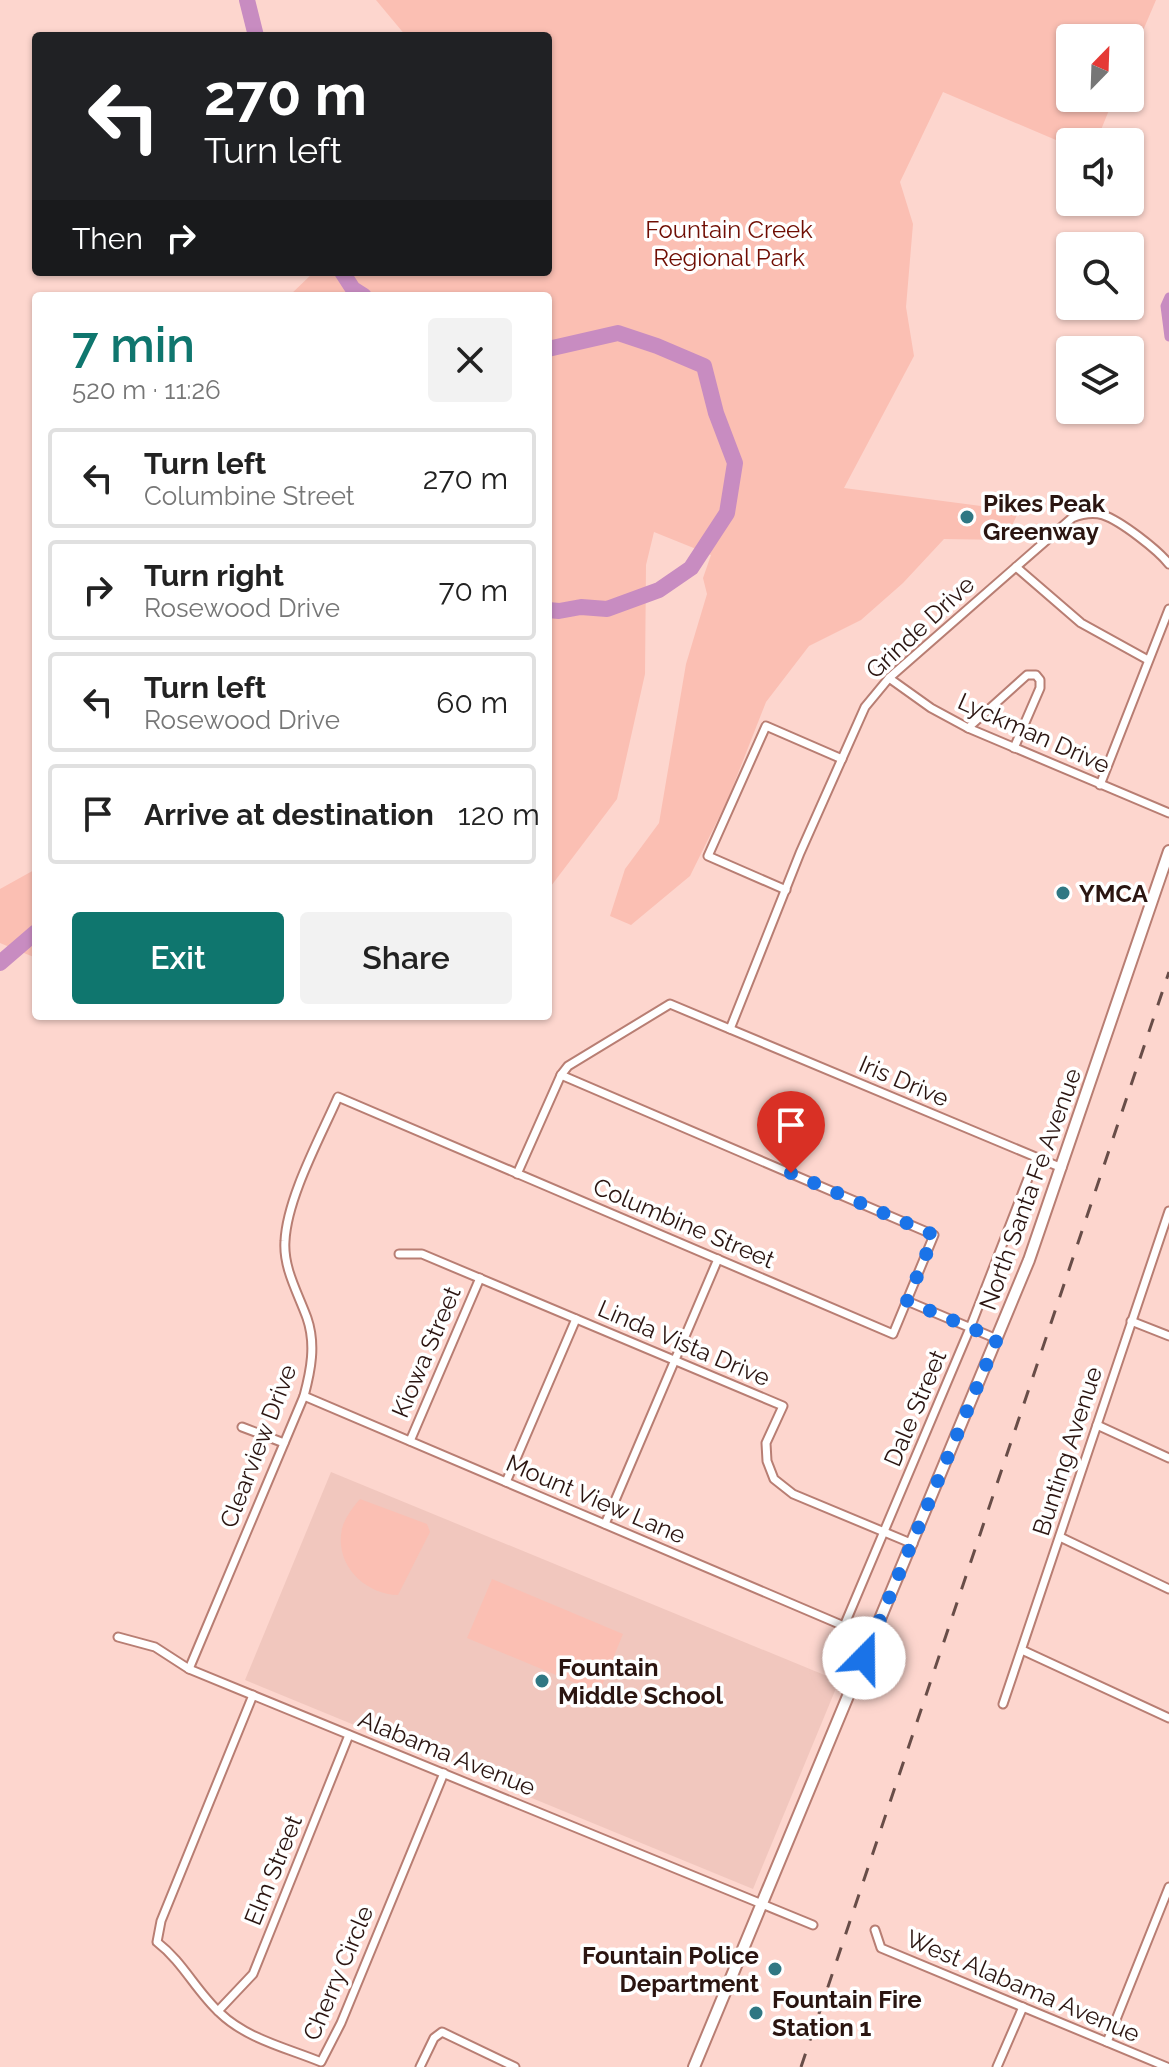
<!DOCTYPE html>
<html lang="en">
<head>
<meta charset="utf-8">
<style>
	body { margin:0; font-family:Raleway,sans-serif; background:#f2f2f2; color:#222; height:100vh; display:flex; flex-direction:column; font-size:30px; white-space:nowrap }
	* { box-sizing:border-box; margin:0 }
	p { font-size:26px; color:#767676 }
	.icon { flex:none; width:44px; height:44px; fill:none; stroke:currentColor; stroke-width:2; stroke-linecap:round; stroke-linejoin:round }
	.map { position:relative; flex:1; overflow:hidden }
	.drawer { position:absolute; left:32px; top:292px; width:520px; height:728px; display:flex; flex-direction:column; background:#fff; border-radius:8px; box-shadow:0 2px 6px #0004 }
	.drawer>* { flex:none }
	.hud { position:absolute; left:32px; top:32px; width:520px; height:244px; border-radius:8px; box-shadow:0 2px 6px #0004; background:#202124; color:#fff; overflow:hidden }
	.needle { width:52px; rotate:23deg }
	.fabs { position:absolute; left:1056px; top:24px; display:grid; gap:16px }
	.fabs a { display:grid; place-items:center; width:88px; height:88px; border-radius:8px; background:#fff; box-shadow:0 2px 6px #0004; font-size:40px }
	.pin { position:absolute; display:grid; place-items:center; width:68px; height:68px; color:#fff; margin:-82px -34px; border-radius:50% 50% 50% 0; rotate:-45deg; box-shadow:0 0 8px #0007 }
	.pin .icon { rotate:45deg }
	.me { position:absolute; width:88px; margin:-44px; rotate:22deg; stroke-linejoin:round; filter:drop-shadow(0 0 6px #0008) }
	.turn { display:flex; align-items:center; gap:28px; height:168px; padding:0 40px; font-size:36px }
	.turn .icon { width:104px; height:104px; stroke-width:2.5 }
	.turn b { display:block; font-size:56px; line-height:68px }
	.then { display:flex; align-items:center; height:76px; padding:0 40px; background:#0003; gap:16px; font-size:30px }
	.round { display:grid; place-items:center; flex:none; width:84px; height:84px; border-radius:8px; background:#f2f2f2 }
	.headline { display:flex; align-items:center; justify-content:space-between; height:136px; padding:0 40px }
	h1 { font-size:48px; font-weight:600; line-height:60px; color:#0f766e }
	.cta { display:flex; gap:16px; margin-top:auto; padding:16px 40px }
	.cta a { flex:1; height:92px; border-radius:8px; background:#0f766e; color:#fff; font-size:32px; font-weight:600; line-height:92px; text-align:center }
	.cta a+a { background:#f2f2f2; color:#222 }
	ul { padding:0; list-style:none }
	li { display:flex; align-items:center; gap:24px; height:100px; margin:0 16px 12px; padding:0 24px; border:4px solid #e0e0e0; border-radius:8px }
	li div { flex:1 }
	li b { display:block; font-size:30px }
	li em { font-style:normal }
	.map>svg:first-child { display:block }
	.built { fill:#f1c7be }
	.green { fill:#fbbfb3 }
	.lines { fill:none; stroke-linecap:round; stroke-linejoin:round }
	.canal { stroke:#c88cc1; stroke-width:9 }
	.river { stroke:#c88cc1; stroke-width:16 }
	.street-casing { stroke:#b87e73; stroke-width:11 }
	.secondary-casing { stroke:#b87e73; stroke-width:14 }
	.street { stroke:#fff; stroke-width:7 }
	.secondary { stroke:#fff; stroke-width:10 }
	.rail { stroke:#684d48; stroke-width:3; stroke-dasharray:14 14; stroke-linecap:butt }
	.route { stroke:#1a73e8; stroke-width:14; stroke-dasharray:0 25.2 }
	.poi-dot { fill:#307783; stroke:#fff; stroke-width:3 }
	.labels { text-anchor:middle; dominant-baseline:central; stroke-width:7; stroke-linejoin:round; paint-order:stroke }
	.park-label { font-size:24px; fill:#6f0d03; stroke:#fff }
	.poi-label { font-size:24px; font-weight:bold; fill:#2b1511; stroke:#fff; text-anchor:start }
	.street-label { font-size:24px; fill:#2b1511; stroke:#fff }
</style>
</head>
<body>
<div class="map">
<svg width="1169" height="2067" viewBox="0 0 1169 2067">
	<rect width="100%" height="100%" fill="#fdd6ce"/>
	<!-- built -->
	<polygon class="built" points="331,1472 839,1681 753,1889 245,1680"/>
	<!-- green -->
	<g class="green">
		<polygon points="376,0 1156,0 1130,61 1130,38 1070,38 1070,98 1114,98 1096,142 1070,142 1070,146 943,92 900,182 913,224 906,307 914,356 844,488 1019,511 1005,540 944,539 903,583 861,620 809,646 766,702 728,799 690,876 631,925 610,916 625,869 659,823 686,664 707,594 703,578 711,555 654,532 646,565 645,674 617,799 548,890 548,296 289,296 314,272 548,272 548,36 406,36"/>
		<polygon points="36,869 36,958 0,943 0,889"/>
		<path d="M360,1499l67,25 3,8 -32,63c-35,-1 -66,-33 -55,-70 4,-10 10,-18 17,-26z"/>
		<polygon points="492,1579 623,1634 599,1693 467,1638"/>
	</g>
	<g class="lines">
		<!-- canal -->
		<polyline class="canal" points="1169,297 1165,306 1169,337"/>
		<!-- river -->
		<g class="river">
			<polyline points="247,0 256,36"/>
			<polyline points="342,272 353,289 364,296"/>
			<polyline points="548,349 618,333 657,346 704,366 716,413 735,463 727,513 691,568 659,590 607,609 581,607 559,611 548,610"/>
			<polyline points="0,963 36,932"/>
		</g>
		<!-- street casing -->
		<g class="street-casing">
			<g id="street">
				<polyline points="1016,567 1081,623 1148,660"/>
				<polyline points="889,678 931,708 968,728 1169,813"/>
				<polyline points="968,728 1027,675 1036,675 1040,680 1040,688 1014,748"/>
				<polyline points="1100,785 1169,609"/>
				<polyline points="786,890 708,856 766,726 842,759"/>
				<path d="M730,1029l70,-176 65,-146 24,-29 183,-160c10,-4 21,-6 31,-3 18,6 55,35 66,49"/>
				<polyline points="517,1174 561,1075 568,1066 670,1004 1062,1168"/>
				<polyline points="399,1254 422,1254 783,1406 766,1443 767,1461 774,1479 793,1494 913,1544"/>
				<polyline points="907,1301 997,1339"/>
				<polyline points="1131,1321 1169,1336"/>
				<polyline points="304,1396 872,1638"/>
				<polyline points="1097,1425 1169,1458"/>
				<polyline points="242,1427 284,1443"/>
				<polyline points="410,1441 480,1278"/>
				<polyline points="506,1482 576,1319"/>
				<polyline points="605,1524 718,1259"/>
				<polyline points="1060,1537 1169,1589"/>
				<polyline points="844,1626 970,1328 1036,1158"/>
				<polyline points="118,1637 155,1647 189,1669 813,1925"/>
				<polyline points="1022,1650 1169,1718"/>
				<path d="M189,1669l115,-273c7,-26 12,-52 3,-78 -9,-25 -24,-50 -22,-77 2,-43 35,-103 53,-144l555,237 41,-99 -373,-160"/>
				<path d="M253,1695l-92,226 -4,21c26,20 39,49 63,71 27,26 67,35 101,49l20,-39 103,-250"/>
				<polyline points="1003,1704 1169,1211"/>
				<polyline points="875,1930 881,1948 1167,2067"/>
				<polyline points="218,2011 253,1974 349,1735"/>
				<polyline points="1107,2042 1169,1887"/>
				<polyline points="420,2067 434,2038 442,2032 515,2067"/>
				<polyline points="997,2067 1023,2007"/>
			</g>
		</g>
		<!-- secondary casing -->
		<g class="secondary-casing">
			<polyline id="secondary" points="694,2067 1029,1260 1169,851"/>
		</g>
		<!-- street -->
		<use href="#street" class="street"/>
		<!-- secondary -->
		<use href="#secondary" class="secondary"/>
		<!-- rail -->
		<polyline class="rail" points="801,2067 1169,972"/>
	</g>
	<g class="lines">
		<!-- route -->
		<polyline class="route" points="791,1173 934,1235 907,1301 997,1339 864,1658"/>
	</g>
	<!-- markers -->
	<g class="poi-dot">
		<circle cx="967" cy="517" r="8"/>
		<circle cx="1063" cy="893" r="8"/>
		<circle cx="542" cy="1681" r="8"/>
		<circle cx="775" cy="1969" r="8"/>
		<circle cx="756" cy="2013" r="8"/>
	</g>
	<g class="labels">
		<!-- park labels -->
		<g class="park-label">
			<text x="729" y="229">Fountain Creek<tspan x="729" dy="28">Regional Park</tspan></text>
		</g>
		<!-- poi labels -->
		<g class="poi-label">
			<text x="983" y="503">Pikes Peak<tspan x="983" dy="28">Greenway</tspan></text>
			<text x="1079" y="893">YMCA</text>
			<text x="558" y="1667">Fountain<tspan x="558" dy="28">Middle School</tspan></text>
			<text x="759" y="1955" text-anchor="end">Fountain Police<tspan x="759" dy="28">Department</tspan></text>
			<text x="772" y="1999">Fountain Fire<tspan x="772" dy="28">Station 1</tspan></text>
		</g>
		<!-- street labels -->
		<g class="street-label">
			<text transform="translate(920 627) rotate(-43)">Grinde Drive</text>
			<text transform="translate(1034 733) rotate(24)">Lyckman Drive</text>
			<text transform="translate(904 1081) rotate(23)">Iris Drive</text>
			<text transform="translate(1030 1189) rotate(-70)">North Santa Fe Avenue</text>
			<text transform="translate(684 1223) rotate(23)">Columbine Street</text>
			<text transform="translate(684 1343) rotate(23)">Linda Vista Drive</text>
			<text transform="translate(426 1352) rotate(-67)">Kiowa Street</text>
			<text transform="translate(915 1408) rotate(-67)">Dale Street</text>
			<text transform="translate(258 1446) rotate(-69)">Clearview Drive</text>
			<text transform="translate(1067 1451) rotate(-72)">Bunting Avenue</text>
			<text transform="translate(596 1499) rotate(23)">Mount View Lane</text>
			<text transform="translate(447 1753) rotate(22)">Alabama Avenue</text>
			<text transform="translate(273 1870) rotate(-68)">Elm Street</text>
			<text transform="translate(338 1973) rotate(-67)">Cherry Circle</text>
			<text transform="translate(1023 1986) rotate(23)">West Alabama Avenue</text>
		</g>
	</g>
</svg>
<div class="fabs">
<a><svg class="needle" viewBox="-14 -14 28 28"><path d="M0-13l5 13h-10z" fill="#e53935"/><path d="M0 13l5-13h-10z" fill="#767676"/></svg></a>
<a><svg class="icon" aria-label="sound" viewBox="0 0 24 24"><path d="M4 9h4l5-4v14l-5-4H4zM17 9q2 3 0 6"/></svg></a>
<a><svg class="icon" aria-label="search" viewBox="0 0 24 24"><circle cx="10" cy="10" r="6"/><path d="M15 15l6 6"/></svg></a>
<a><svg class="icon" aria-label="layers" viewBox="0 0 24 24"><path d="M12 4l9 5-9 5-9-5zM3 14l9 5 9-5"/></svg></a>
</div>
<div class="pin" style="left:791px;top:1173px;background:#d93025"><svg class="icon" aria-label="arrive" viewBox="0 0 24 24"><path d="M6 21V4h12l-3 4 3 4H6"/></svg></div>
<svg class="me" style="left:864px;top:1658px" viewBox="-20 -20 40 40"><circle r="19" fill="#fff"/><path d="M0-13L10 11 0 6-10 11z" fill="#1a73e8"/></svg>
<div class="hud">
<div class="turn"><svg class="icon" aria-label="left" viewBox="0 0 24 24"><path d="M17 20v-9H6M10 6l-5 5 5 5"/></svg><div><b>270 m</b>Turn left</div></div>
<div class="then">Then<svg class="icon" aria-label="right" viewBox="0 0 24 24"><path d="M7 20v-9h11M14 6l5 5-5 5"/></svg></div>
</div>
<section class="drawer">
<div class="headline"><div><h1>7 min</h1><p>520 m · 11:26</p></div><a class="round"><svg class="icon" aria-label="close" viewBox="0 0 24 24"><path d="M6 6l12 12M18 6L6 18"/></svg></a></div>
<ul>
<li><svg class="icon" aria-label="left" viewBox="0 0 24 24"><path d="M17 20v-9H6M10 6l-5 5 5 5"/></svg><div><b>Turn left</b><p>Columbine Street</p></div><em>270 m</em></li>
<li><svg class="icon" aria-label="right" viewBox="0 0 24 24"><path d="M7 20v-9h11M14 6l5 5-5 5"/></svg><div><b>Turn right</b><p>Rosewood Drive</p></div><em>70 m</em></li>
<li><svg class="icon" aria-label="left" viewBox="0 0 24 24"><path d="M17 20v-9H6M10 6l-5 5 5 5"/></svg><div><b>Turn left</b><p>Rosewood Drive</p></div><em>60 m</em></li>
<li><svg class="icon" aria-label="arrive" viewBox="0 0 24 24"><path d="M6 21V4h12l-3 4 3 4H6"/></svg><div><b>Arrive at destination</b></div><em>120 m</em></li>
</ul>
<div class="cta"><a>Exit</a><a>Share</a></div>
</section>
</div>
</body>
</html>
